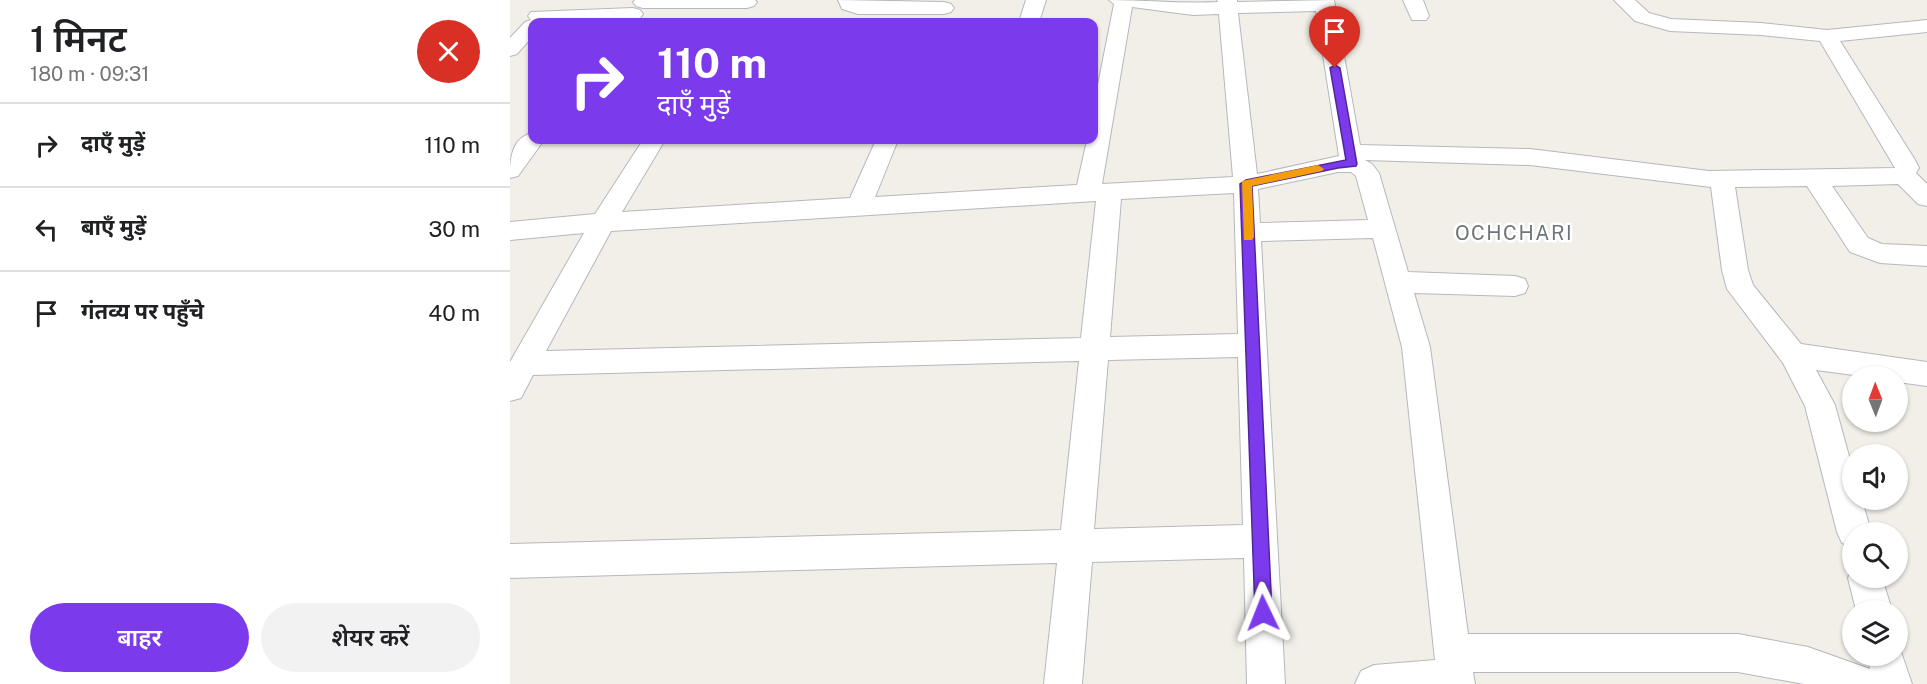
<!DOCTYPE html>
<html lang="hi">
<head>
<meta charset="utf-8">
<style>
	body { margin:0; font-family:"Public Sans","Noto Sans Devanagari",sans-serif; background:#f2f2f2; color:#202124; height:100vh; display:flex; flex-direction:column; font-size:22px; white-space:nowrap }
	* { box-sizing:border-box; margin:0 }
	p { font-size:20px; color:#757577 }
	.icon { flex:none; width:33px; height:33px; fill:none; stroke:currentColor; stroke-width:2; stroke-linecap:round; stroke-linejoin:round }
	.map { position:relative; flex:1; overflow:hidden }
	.sheet { display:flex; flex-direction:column; background:#fff; width:510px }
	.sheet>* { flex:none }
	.guide { position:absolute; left:18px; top:18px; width:570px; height:126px; border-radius:12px; box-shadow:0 2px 4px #0004; background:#7c3aed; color:#fff; overflow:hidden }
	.needle { width:39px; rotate:359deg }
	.tools { position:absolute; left:1332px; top:366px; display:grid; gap:12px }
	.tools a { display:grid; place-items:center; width:66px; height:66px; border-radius:50%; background:#fff; box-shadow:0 2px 4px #0004; font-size:30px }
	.pin { position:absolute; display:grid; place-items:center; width:51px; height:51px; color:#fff; margin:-62px -26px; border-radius:50% 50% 50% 0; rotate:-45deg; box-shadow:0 0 6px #0007 }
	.pin .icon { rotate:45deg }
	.me { position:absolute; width:66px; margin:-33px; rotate:358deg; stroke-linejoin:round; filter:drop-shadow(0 0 4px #0008) }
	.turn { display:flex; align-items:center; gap:21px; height:126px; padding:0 30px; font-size:27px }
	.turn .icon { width:78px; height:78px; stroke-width:2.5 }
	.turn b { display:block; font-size:42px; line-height:51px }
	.round { display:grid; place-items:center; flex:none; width:63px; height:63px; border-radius:32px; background:#f2f2f2 }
	.head { display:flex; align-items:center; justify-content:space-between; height:102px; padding:0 30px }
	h1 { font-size:36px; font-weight:600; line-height:45px }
	.cta { display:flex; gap:12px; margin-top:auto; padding:12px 30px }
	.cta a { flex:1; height:69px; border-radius:36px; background:#7c3aed; color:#fff; font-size:24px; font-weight:600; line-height:69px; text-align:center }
	.cta a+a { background:#f2f2f2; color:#202124 }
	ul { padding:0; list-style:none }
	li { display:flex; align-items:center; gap:18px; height:84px; padding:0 30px; border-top:2px solid #e0e0e0 }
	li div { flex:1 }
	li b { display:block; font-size:22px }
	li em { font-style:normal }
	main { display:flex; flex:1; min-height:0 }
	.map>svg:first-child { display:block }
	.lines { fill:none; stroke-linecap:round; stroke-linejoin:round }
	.street-casing { stroke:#b5b8bc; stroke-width:2 }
	.street { fill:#fff; fill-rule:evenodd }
	.route { fill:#7c3aed; stroke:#51269a; stroke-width:1.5 }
	.slow { fill:#f59e0b }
	.labels { text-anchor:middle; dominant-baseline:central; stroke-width:5; stroke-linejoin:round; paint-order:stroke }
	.quarter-label { font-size:20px; letter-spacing:1.5px; fill:#70757a; stroke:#fff }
</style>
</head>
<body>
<main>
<section class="sheet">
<div class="head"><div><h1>1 मिनट</h1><p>180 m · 09:31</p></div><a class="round" style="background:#d93025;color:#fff"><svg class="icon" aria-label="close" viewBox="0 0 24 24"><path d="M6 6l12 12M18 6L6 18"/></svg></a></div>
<ul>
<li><svg class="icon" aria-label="right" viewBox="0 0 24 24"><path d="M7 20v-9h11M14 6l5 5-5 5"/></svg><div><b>दाएँ मुड़ें</b></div><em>110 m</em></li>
<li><svg class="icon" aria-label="left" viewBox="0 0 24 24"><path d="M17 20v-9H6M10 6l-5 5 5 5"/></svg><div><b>बाएँ मुड़ें</b></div><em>30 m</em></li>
<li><svg class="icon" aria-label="arrive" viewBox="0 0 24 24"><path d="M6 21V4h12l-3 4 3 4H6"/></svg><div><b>गंतव्य पर पहुँचे</b></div><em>40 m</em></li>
</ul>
<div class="cta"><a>बाहर</a><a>शेयर करें</a></div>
</section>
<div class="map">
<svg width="1417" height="684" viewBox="0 0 1417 684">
	<rect width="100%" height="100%" fill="#f1efe8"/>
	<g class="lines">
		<!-- street casing -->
		<g class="street-casing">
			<g id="street">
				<polygon points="125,0 245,0 247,2 244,6 237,8 133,8 126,6 123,2"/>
				<polygon points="328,0 434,2 441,4 444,8 441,12 434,14 348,14 332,9"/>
				<polygon points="516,0 536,0 529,22 509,22"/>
				<path d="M599,0c37,0 73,4 109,2l-1,-2h20v2l97,-2 26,145 170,4 179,22 186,-3 -75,-127 -59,-6 -91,-4 -35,-10 -21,-21h21l14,13 22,6 90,4 66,7 100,-10v12l-87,9 75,119 4,8 -3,5 11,11v22l-9,-2 -20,-20 -66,2 36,52 14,6 45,2v20l-47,-3 -30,-11 -43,-66 -72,1 13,83 5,15 48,59 126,18v24l-29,-4v-6h-37l-45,-6 19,35 17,62v33h10l9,32h-19v15l-10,-4 -5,-11 -32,-126 -22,-43 -56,-74 -5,-19 -11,-83 -181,-22 -165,-5 7,4 7,9 29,99 107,4 10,3 3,7 -3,7 -10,3 -101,-3 16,54 38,287h270l70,13 62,22 -3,-13h31v-13l14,41h-108l-66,-12h-265l2,12h-120l6,-13 13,-6 61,-5 -33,-313 -29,-109 -112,3 24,443h-38l-3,-126 -152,4 -10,122h-38l13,-121 -547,15v-34l551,-14 18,-169 -546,14 -12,23 -11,3v-39l74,-129 -74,7v-18l85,-8 48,-74h22l-43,72 228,-14 26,-58h22l-23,57 202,-12 10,-45h7v-35l20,-101zM622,7l61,8 26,-1 14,163 -131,7zM806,11l23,145 -82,18 -19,-161zM828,172h13l5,4 12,44 -108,3 -2,-34zM724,193l4,141 -128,3 11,-138zM586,201l-15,137 -535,13 65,-120zM728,357l5,168 -149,4 14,-169z"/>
				<polygon points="893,0 913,0 919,16 916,20 902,20"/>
				<polygon points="123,8 130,10 133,14 130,18 22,22 22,37 7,54 0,56 0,38 15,22 21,20 18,16 21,12"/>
				<path d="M22,133v7h12l-26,36 -8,2c0,-18 1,-40 22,-45z"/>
				<polygon points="1342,566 1342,578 1372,578 1382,610 1346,610 1338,578"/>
			</g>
		</g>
		<!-- street -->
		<use href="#street" class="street"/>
	</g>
	<!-- route -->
	<polygon class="route" points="825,65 830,68 847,164 846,166 828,168 742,186 762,613 759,619 753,621 747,619 745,613 730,184 736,180 836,160 820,68"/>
	<!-- slow -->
	<polygon class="slow" points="808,165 814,169 812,171 742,186 744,237 742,240 734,240 732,181"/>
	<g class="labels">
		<!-- quarter labels -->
		<g class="quarter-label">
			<text x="1004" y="233">OCHCHARI</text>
		</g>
	</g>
</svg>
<div class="tools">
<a><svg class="needle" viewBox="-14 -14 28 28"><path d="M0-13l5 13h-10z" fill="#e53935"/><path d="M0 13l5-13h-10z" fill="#757577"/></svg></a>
<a><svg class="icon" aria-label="sound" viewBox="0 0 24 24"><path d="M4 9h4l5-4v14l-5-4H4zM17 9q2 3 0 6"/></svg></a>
<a><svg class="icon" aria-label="search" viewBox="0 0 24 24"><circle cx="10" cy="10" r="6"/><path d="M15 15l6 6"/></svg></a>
<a><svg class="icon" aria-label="layers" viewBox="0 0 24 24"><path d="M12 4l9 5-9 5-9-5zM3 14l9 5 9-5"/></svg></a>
</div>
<div class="pin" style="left:825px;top:68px;background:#d93025"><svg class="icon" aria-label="arrive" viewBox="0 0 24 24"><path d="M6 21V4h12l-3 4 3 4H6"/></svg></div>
<svg class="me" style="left:753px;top:613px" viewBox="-20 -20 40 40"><path d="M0-17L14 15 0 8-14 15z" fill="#7c3aed" stroke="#fff" stroke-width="4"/></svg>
<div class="guide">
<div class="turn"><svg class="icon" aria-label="right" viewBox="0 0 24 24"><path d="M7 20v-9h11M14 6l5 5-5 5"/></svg><div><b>110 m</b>दाएँ मुड़ें</div></div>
</div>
</div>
</main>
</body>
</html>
